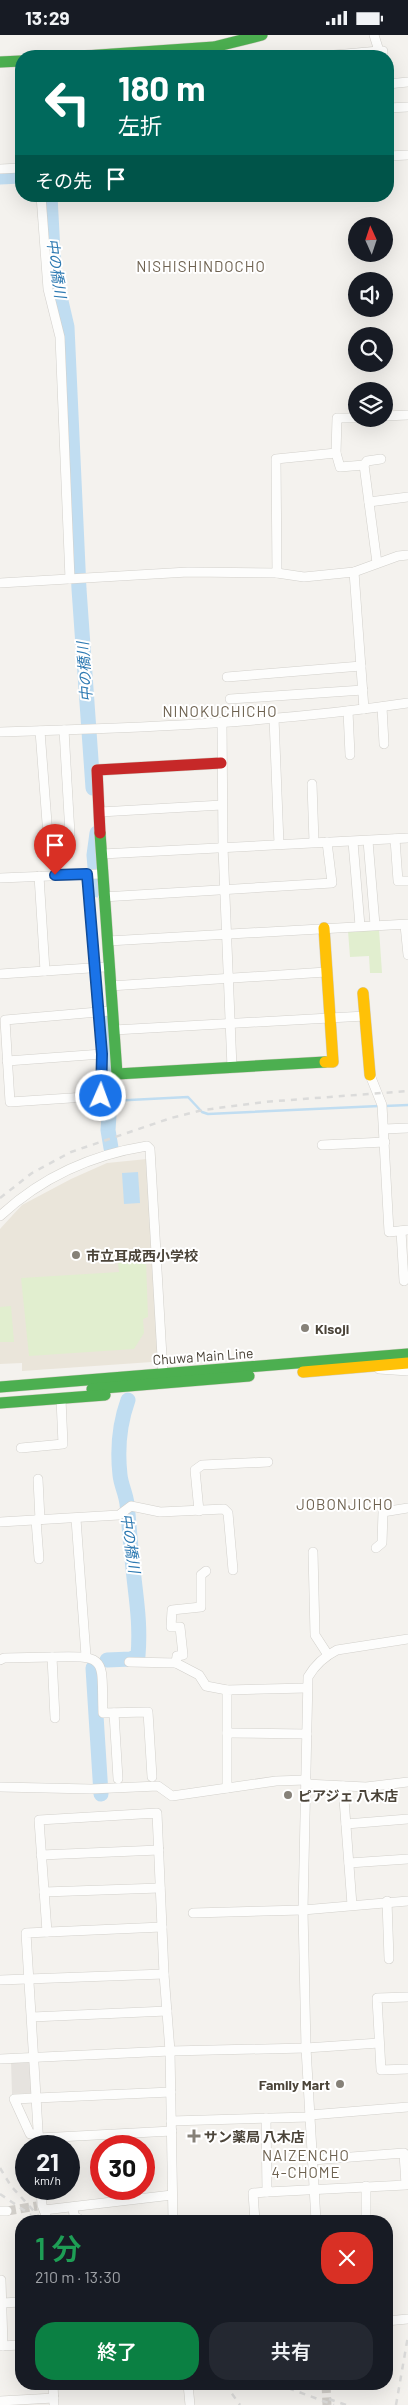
<!DOCTYPE html>
<html lang="ja">
<head>
<meta charset="utf-8">
<style>
	body { margin:0; font-family:Barlow,"Noto Sans JP",sans-serif; background:#242831; color:#f1f3f6; height:100vh; display:flex; flex-direction:column; font-size:19px; white-space:nowrap }
	* { box-sizing:border-box; margin:0 }
	p { font-size:16px; color:#9ea1a6 }
	.icon { flex:none; width:28px; height:28px; fill:none; stroke:currentColor; stroke-width:2; stroke-linecap:round; stroke-linejoin:round }
	.map { position:relative; flex:1; overflow:hidden }
	.drawer { position:absolute; left:15px; top:2180px; width:378px; height:175px; display:flex; flex-direction:column; background:#171b24; border-radius:20px; box-shadow:0 5px 20px #0002 }
	.drawer>* { flex:none }
	.hud { position:absolute; left:15px; top:15px; width:379px; height:152px; border-radius:20px; box-shadow:0 5px 20px #0002; background:#00695c; color:#fff; overflow:hidden }
	.needle { width:32px; rotate:357deg }
	.controls { position:absolute; left:348px; top:182px; display:grid; gap:10px }
	.controls a { display:grid; place-items:center; width:45px; height:45px; border-radius:50%; background:#171b24; box-shadow:0 5px 20px #0002; font-size:25px }
	.speed { position:absolute; left:15px; top:2100px; display:flex; gap:10px; font-size:25px; font-weight:700; text-align:center }
	.speed>* { display:grid; place-content:center; width:65px; height:65px; border-radius:50%; background:#171b24; box-shadow:0 5px 20px #0002; line-height:1 }
	.speed small { font-size:12px; font-weight:400 }
	.speed .limit { border:8px solid #d22; background:#fff; color:#111 }
	.pin { position:absolute; display:grid; place-items:center; width:42px; height:42px; color:#fff; margin:-51px -21px; border-radius:50% 50% 50% 0; rotate:-45deg; box-shadow:0 0 5px #0007 }
	.pin .icon { rotate:45deg }
	.me { position:absolute; width:55px; margin:-28px; rotate:2deg; stroke-linejoin:round; filter:drop-shadow(0 0 4px #0008) }
	.turn { display:flex; align-items:center; gap:18px; height:105px; padding:0 20px; font-size:22px }
	.turn .icon { width:65px; height:65px; stroke-width:2.5 }
	.turn b { display:block; font-size:35px; line-height:42px }
	.then { display:flex; align-items:center; height:48px; padding:0 20px; background:#0003; gap:10px; font-size:19px }
	.round { display:grid; place-items:center; flex:none; width:52px; height:52px; border-radius:20px; background:#242831 }
	.headline { display:flex; align-items:center; justify-content:space-between; height:85px; padding:0 20px }
	h1 { font-size:30px; font-weight:600; line-height:38px; color:#1e9e55 }
	.action { display:flex; gap:10px; margin-top:auto; padding:10px 20px }
	.action a { flex:1; height:58px; border-radius:20px; background:#0b8043; color:#fff; font-size:20px; font-weight:600; line-height:58px; text-align:center }
	.action a+a { background:#242831; color:#f1f3f6 }
	.status { display:flex; justify-content:space-between; align-items:center; height:35px; padding:0 25px; background:#171b24; direction:ltr }
	.status svg { height:14px; fill:currentColor }
	.map>svg:first-child { display:block }
	.education { fill:#eae5da }
	.green { fill:#e1eecf }
	.parking { fill:#e6e3df }
	.water { fill:#c0ddf1 }
	.lines { fill:none; stroke-linecap:round; stroke-linejoin:round }
	.stream { stroke:#c0ddf1; stroke-width:2.5 }
	.river { stroke:#c0ddf1; stroke-width:15 }
	.street-tunnel { stroke:#d2cfca; stroke-width:9; stroke-dasharray:9 4.5; stroke-linecap:butt }
	.street-casing { stroke:#d2d0cb; stroke-width:10 }
	.fast-casing { stroke:#d3cfc5; stroke-width:12 }
	.slow-casing { stroke:#d3cfc5; stroke-width:12 }
	.jam-casing { stroke:#d3cfc5; stroke-width:12 }
	.street { stroke:#fdfdfc; stroke-width:9 }
	.fast { stroke:#4caf50; stroke-width:11 }
	.slow { stroke:#ffc107; stroke-width:11 }
	.jam { stroke:#c62828; stroke-width:11 }
	.rail { stroke:#dbdbda; stroke-width:2.5; stroke-dasharray:6 6; stroke-linecap:butt }
	.route-casing { stroke:#114b97; stroke-width:12 }
	.route { stroke:#1a73e8; stroke-width:9 }
	.poi-dot { fill:#868178; stroke:#fff; stroke-width:2 }
	.labels { text-anchor:middle; dominant-baseline:central; stroke-width:4; stroke-linejoin:round; paint-order:stroke }
	.poi-label { font-size:14px; font-weight:bold; fill:#4b4439; stroke:#fff; text-anchor:start }
	.street-label { font-size:14px; fill:#4b4439; stroke:#fff }
	.neighbourhood-label { font-size:15px; letter-spacing:1px; fill:#6e6250; stroke:#fff }
	.water-label { font-size:15px; font-style:italic; fill:#2e7ab2; stroke:#fff }
</style>
</head>
<body>
<div class="status"><b>13:29</b><svg viewBox="0 0 49 12"><path d="M0 12V9h3v3zM5 12V6h3v6zM10 12V3h3v9zM15 12V0h3v12zM26 1h20v11H26zM47 4h2v5h-2z"/></svg></div>
<div class="map">
<svg width="408" height="2370" viewBox="0 0 408 2370">
	<rect width="100%" height="100%" fill="#f4f2ee"/>
	<!-- education -->
	<polygon class="education" points="147,1124 159,1320 152,1327 22,1336 22,1328 0,1329 0,1194 22,1170 71,1144 107,1128"/>
	<!-- green -->
	<g class="green">
		<polygon points="379,894 382,938 370,938 369,921 350,922 348,896"/>
		<polygon points="146,1226 148,1282 143,1284 144,1298 134,1314 29,1321 21,1243 119,1237 118,1228"/>
		<polygon points="11,1271 14,1307 0,1307 0,1272"/>
	</g>
	<!-- parking -->
	<polygon class="parking" points="30,2026 32,2058 12,2059 11,2027"/>
	<!-- water -->
	<polygon class="water" points="138,1137 140,1168 124,1169 122,1138"/>
	<g class="lines">
		<!-- stream -->
		<g class="stream">
			<polyline points="110,1066 188,1062 202,1077 208,1079 379,1071"/>
			<polyline points="385,1071 408,1070"/>
		</g>
		<!-- river -->
		<g class="river">
			<polyline points="0,142 21,141"/>
			<polyline points="50,161 54,236 67,292 79,554 93,753"/>
			<polyline points="97,798 94,820 97,855"/>
			<polyline points="107,980 110,1066 108,1095 111,1113"/>
			<path d="M107,1625l24,-1 7,-3c3,-37 -3,-62 -6,-98 -2,-18 -3,-36 -5,-54 -1,-10 -6,-19 -7,-29 -3,-27 -1,-50 8,-75"/>
			<polyline points="93,1633 101,1759"/>
		</g>
		<!-- street-tunnel -->
		<g class="street-tunnel">
			<polyline points="7,2176 37,2171"/>
			<polyline points="326,2349 327,2370"/>
		</g>
		<!-- street casing -->
		<g class="street-casing">
			<g id="street">
				<polyline points="374,0 379,16 383,16 383,21"/>
				<polyline points="323,21 379,16"/>
				<polyline points="388,49 408,47"/>
				<polyline points="388,73 408,72"/>
				<polyline points="388,121 408,120"/>
				<polyline points="0,134 21,133"/>
				<polyline points="41,161 48,254 60,302 70,544"/>
				<polyline points="384,381 408,380"/>
				<polyline points="336,418 340,432 364,430"/>
				<polyline points="369,467 408,462"/>
				<polyline points="377,528 364,430 367,426 381,424"/>
				<polyline points="354,537 364,674"/>
				<polyline points="277,538 276,424 336,418 337,383 356,383"/>
				<polyline points="0,548 188,537 277,538 304,542 354,537 398,521 408,520"/>
				<polyline points="227,642 361,631"/>
				<polyline points="230,664 363,655"/>
				<polyline points="382,672 384,709"/>
				<polyline points="348,676 350,720"/>
				<polyline points="274,683 279,809"/>
				<polyline points="222,687 223,812 232,1033"/>
				<polyline points="64,695 70,799"/>
				<polyline points="40,696 48,801"/>
				<path d="M0,697c136,-4 274,-9 408,-29"/>
				<polyline points="312,749 314,807"/>
				<polyline points="100,777 222,770"/>
				<polyline points="395,804 398,846 408,846"/>
				<polyline points="368,806 375,890"/>
				<polyline points="353,807 360,891"/>
				<polyline points="102,819 408,803"/>
				<polyline points="87,839 98,977 110,976"/>
				<polyline points="39,841 45,936"/>
				<polyline points="0,843 99,839"/>
				<polyline points="103,862 332,848 327,807"/>
				<polyline points="405,890 408,920"/>
				<polyline points="108,906 408,889"/>
				<polyline points="0,939 105,932"/>
				<polyline points="110,951 326,937"/>
				<polygon points="98,977 102,1019 101,1061 10,1067 5,985"/>
				<polyline points="114,995 365,981"/>
				<polyline points="7,1026 102,1019"/>
				<polyline points="370,1040 382,1070 389,1197 408,1195"/>
				<polyline points="384,1094 408,1093"/>
				<polyline points="322,1110 385,1107"/>
				<path d="M0,1181c42,-39 90,-61 147,-70l3,3 13,225"/>
				<polyline points="401,1196 404,1246"/>
				<polyline points="379,1334 408,1336"/>
				<polyline points="21,1413 63,1409 61,1364"/>
				<polyline points="38,1444 40,1485"/>
				<polyline points="199,1476 195,1435 202,1430 268,1427"/>
				<polyline points="76,1484 86,1621"/>
				<polyline points="36,1485 39,1524"/>
				<polyline points="0,1487 119,1480 131,1471 160,1477 224,1474 228,1478 233,1535"/>
				<polyline points="376,1513 382,1508 383,1477 408,1473"/>
				<polyline points="313,1517 315,1600 328,1620"/>
				<polyline points="0,1625 4,1623 52,1622"/>
				<polyline points="129,1627 176,1628 177,1621 183,1620 180,1592 171,1592 172,1575 201,1572 201,1540 206,1536"/>
				<polyline points="176,1628 199,1640 206,1651 227,1655"/>
				<polyline points="114,1678 118,1744"/>
				<path d="M55,1683l-3,-61c58,-2 49,3 51,56l45,-1 4,65"/>
				<polyline points="227,1698 307,1699"/>
				<polyline points="306,1749 366,1752 408,1747"/>
				<polyline points="343,1751 352,1870"/>
				<polyline points="0,1752 91,1754 158,1751 172,1761 276,1746 306,1745"/>
				<polyline points="227,1753 227,1655 307,1653"/>
				<polyline points="346,1789 408,1784"/>
				<polyline points="41,1820 159,1815"/>
				<polyline points="349,1828 408,1824"/>
				<polyline points="44,1857 160,1853"/>
				<polyline points="387,1866 389,1924"/>
				<polyline points="193,1878 303,1875 408,1866"/>
				<polyline points="47,1897 39,1785 157,1778 164,1939 170,2016 173,2186"/>
				<polyline points="0,1945 164,1939"/>
				<polyline points="408,1962 377,1963 381,2035 408,2034"/>
				<polyline points="32,1982 167,1976"/>
				<polyline points="0,2024 170,2016 306,2013 379,2008"/>
				<polyline points="310,2080 408,2072"/>
				<polyline points="266,2083 267,2157 406,2150 404,2118 312,2125"/>
				<polyline points="171,2086 310,2082"/>
				<polyline points="38,2099 30,2099 14,2064 171,2057"/>
				<polyline points="39,2103 172,2096"/>
				<polyline points="39,2111 26,1898 162,1892"/>
				<polyline points="366,2151 366,2186"/>
				<polyline points="41,2154 42,2170 47,2183"/>
				<polyline points="73,2172 74,2181 83,2186"/>
				<polyline points="44,2175 172,2160"/>
				<polyline points="0,2176 7,2176"/>
				<polyline points="255,2186 253,2158 267,2157"/>
				<path d="M316,2186l-10,-173 -3,-138 5,-233c7,-12 17,-21 29,-27l71,-11"/>
				<polyline points="1,2245 3,2311"/>
				<polyline points="2,2268 21,2267"/>
				<polyline points="386,2286 408,2284"/>
				<polyline points="0,2311 21,2310"/>
				<polyline points="53,2349 54,2370"/>
				<polyline points="188,2349 190,2370"/>
				<polyline points="0,2366 54,2363"/>
			</g>
		</g>
		<!-- fast casing -->
		<g class="fast-casing">
			<g id="fast">
				<polyline points="85,21 214,12 262,0"/>
				<polyline points="0,27 21,26"/>
				<polyline points="100,798 117,1039 325,1027"/>
				<polyline points="0,1352 408,1319"/>
				<polyline points="92,1354 249,1341"/>
				<polyline points="0,1368 105,1360"/>
			</g>
		</g>
		<!-- slow casing -->
		<g class="slow-casing">
			<g id="slow">
				<polyline points="324,893 333,1027 325,1027"/>
				<polyline points="363,958 370,1040"/>
				<polyline points="303,1337 408,1328"/>
			</g>
		</g>
		<!-- jam casing -->
		<g class="jam-casing">
			<polyline id="jam" points="100,798 97,735 221,728"/>
		</g>
		<!-- street -->
		<use href="#street" class="street"/>
		<!-- fast -->
		<use href="#fast" class="fast"/>
		<!-- slow -->
		<use href="#slow" class="slow"/>
		<!-- jam -->
		<use href="#jam" class="jam"/>
		<!-- rail -->
		<g class="rail">
			<polyline points="0,1163 32,1138 71,1117 171,1083 203,1075 264,1067 408,1056"/>
			<polyline points="0,2133 11,2151 43,2186"/>
			<polyline points="0,2159 31,2180"/>
			<polyline points="225,2349 240,2370"/>
			<polyline points="277,2349 334,2370"/>
			<polyline points="329,2364 346,2370"/>
			<polyline points="396,2370 408,2301"/>
		</g>
	</g>
	<g class="lines">
		<!-- route casing -->
		<g class="route-casing">
			<polyline id="route" points="55,840 87,839 102,1019 101,1061"/>
		</g>
		<!-- route -->
		<use href="#route" class="route"/>
	</g>
	<!-- markers -->
	<g class="poi-dot">
		<circle cx="76" cy="1220" r="5"/>
		<circle cx="305" cy="1293" r="5"/>
		<circle cx="288" cy="1760" r="5"/>
		<circle cx="340" cy="2049" r="5"/>
		<path d="M191.5 2093.5h5v5h5v5h-5v5h-5v-5h-5v-5h5z"/>
	</g>
	<g class="labels">
		<!-- poi labels -->
		<g class="poi-label">
			<text x="86" y="1220">市立耳成西小学校</text>
			<text x="315" y="1293">Kisoji</text>
			<text x="298" y="1760">ピアジェ 八木店</text>
			<text x="330" y="2049" text-anchor="end">Family Mart</text>
			<text x="204" y="2101">サン薬局 八木店</text>
		</g>
		<!-- street labels -->
		<g class="street-label">
			<text transform="translate(203 1321) rotate(-4)">Chuwa Main Line</text>
		</g>
		<!-- neighbourhood labels -->
		<g class="neighbourhood-label">
			<text x="201" y="231">NISHISHINDOCHO</text>
			<text x="220" y="676">NINOKUCHICHO</text>
			<text x="345" y="1469">JOBONJICHO</text>
			<text x="306" y="2120">NAIZENCHO<tspan x="306" dy="17">4-CHOME</tspan></text>
		</g>
		<!-- water labels -->
		<g class="water-label">
			<text transform="translate(57 233) rotate(82)">中の橋川</text>
			<text transform="translate(84 637) rotate(-94)">中の橋川</text>
			<text transform="translate(131 1508) rotate(82)">中の橋川</text>
		</g>
	</g>
</svg>
<div class="controls">
<a><svg class="needle" viewBox="-14 -14 28 28"><path d="M0-13l5 13h-10z" fill="#e53935"/><path d="M0 13l5-13h-10z" fill="#9ea1a6"/></svg></a>
<a><svg class="icon" aria-label="sound" viewBox="0 0 24 24"><path d="M4 9h4l5-4v14l-5-4H4zM17 9q2 3 0 6"/></svg></a>
<a><svg class="icon" aria-label="search" viewBox="0 0 24 24"><circle cx="10" cy="10" r="6"/><path d="M15 15l6 6"/></svg></a>
<a><svg class="icon" aria-label="layers" viewBox="0 0 24 24"><path d="M12 4l9 5-9 5-9-5zM3 14l9 5 9-5"/></svg></a>
</div>
<div class="speed"><div>21<small>km/h</small></div><div class="limit">30</div></div>
<div class="pin" style="left:55px;top:840px;background:#d93025"><svg class="icon" aria-label="arrive" viewBox="0 0 24 24"><path d="M6 21V4h12l-3 4 3 4H6"/></svg></div>
<svg class="me" style="left:101px;top:1061px" viewBox="-20 -20 40 40"><circle r="17" fill="#1a73e8" stroke="#fff" stroke-width="3"/><path d="M0-11L8 9 0 5-8 9z" fill="#fff"/></svg>
<div class="hud">
<div class="turn"><svg class="icon" aria-label="left" viewBox="0 0 24 24"><path d="M17 20v-9H6M10 6l-5 5 5 5"/></svg><div><b>180 m</b>左折</div></div>
<div class="then">その先<svg class="icon" aria-label="arrive" viewBox="0 0 24 24"><path d="M6 21V4h12l-3 4 3 4H6"/></svg></div>
</div>
<section class="drawer">
<div class="headline"><div><h1>1 分</h1><p>210 m · 13:30</p></div><a class="round" style="background:#d93025;color:#fff"><svg class="icon" aria-label="close" viewBox="0 0 24 24"><path d="M6 6l12 12M18 6L6 18"/></svg></a></div>
<div class="action"><a>終了</a><a>共有</a></div>
</section>
</div>
</body>
</html>
